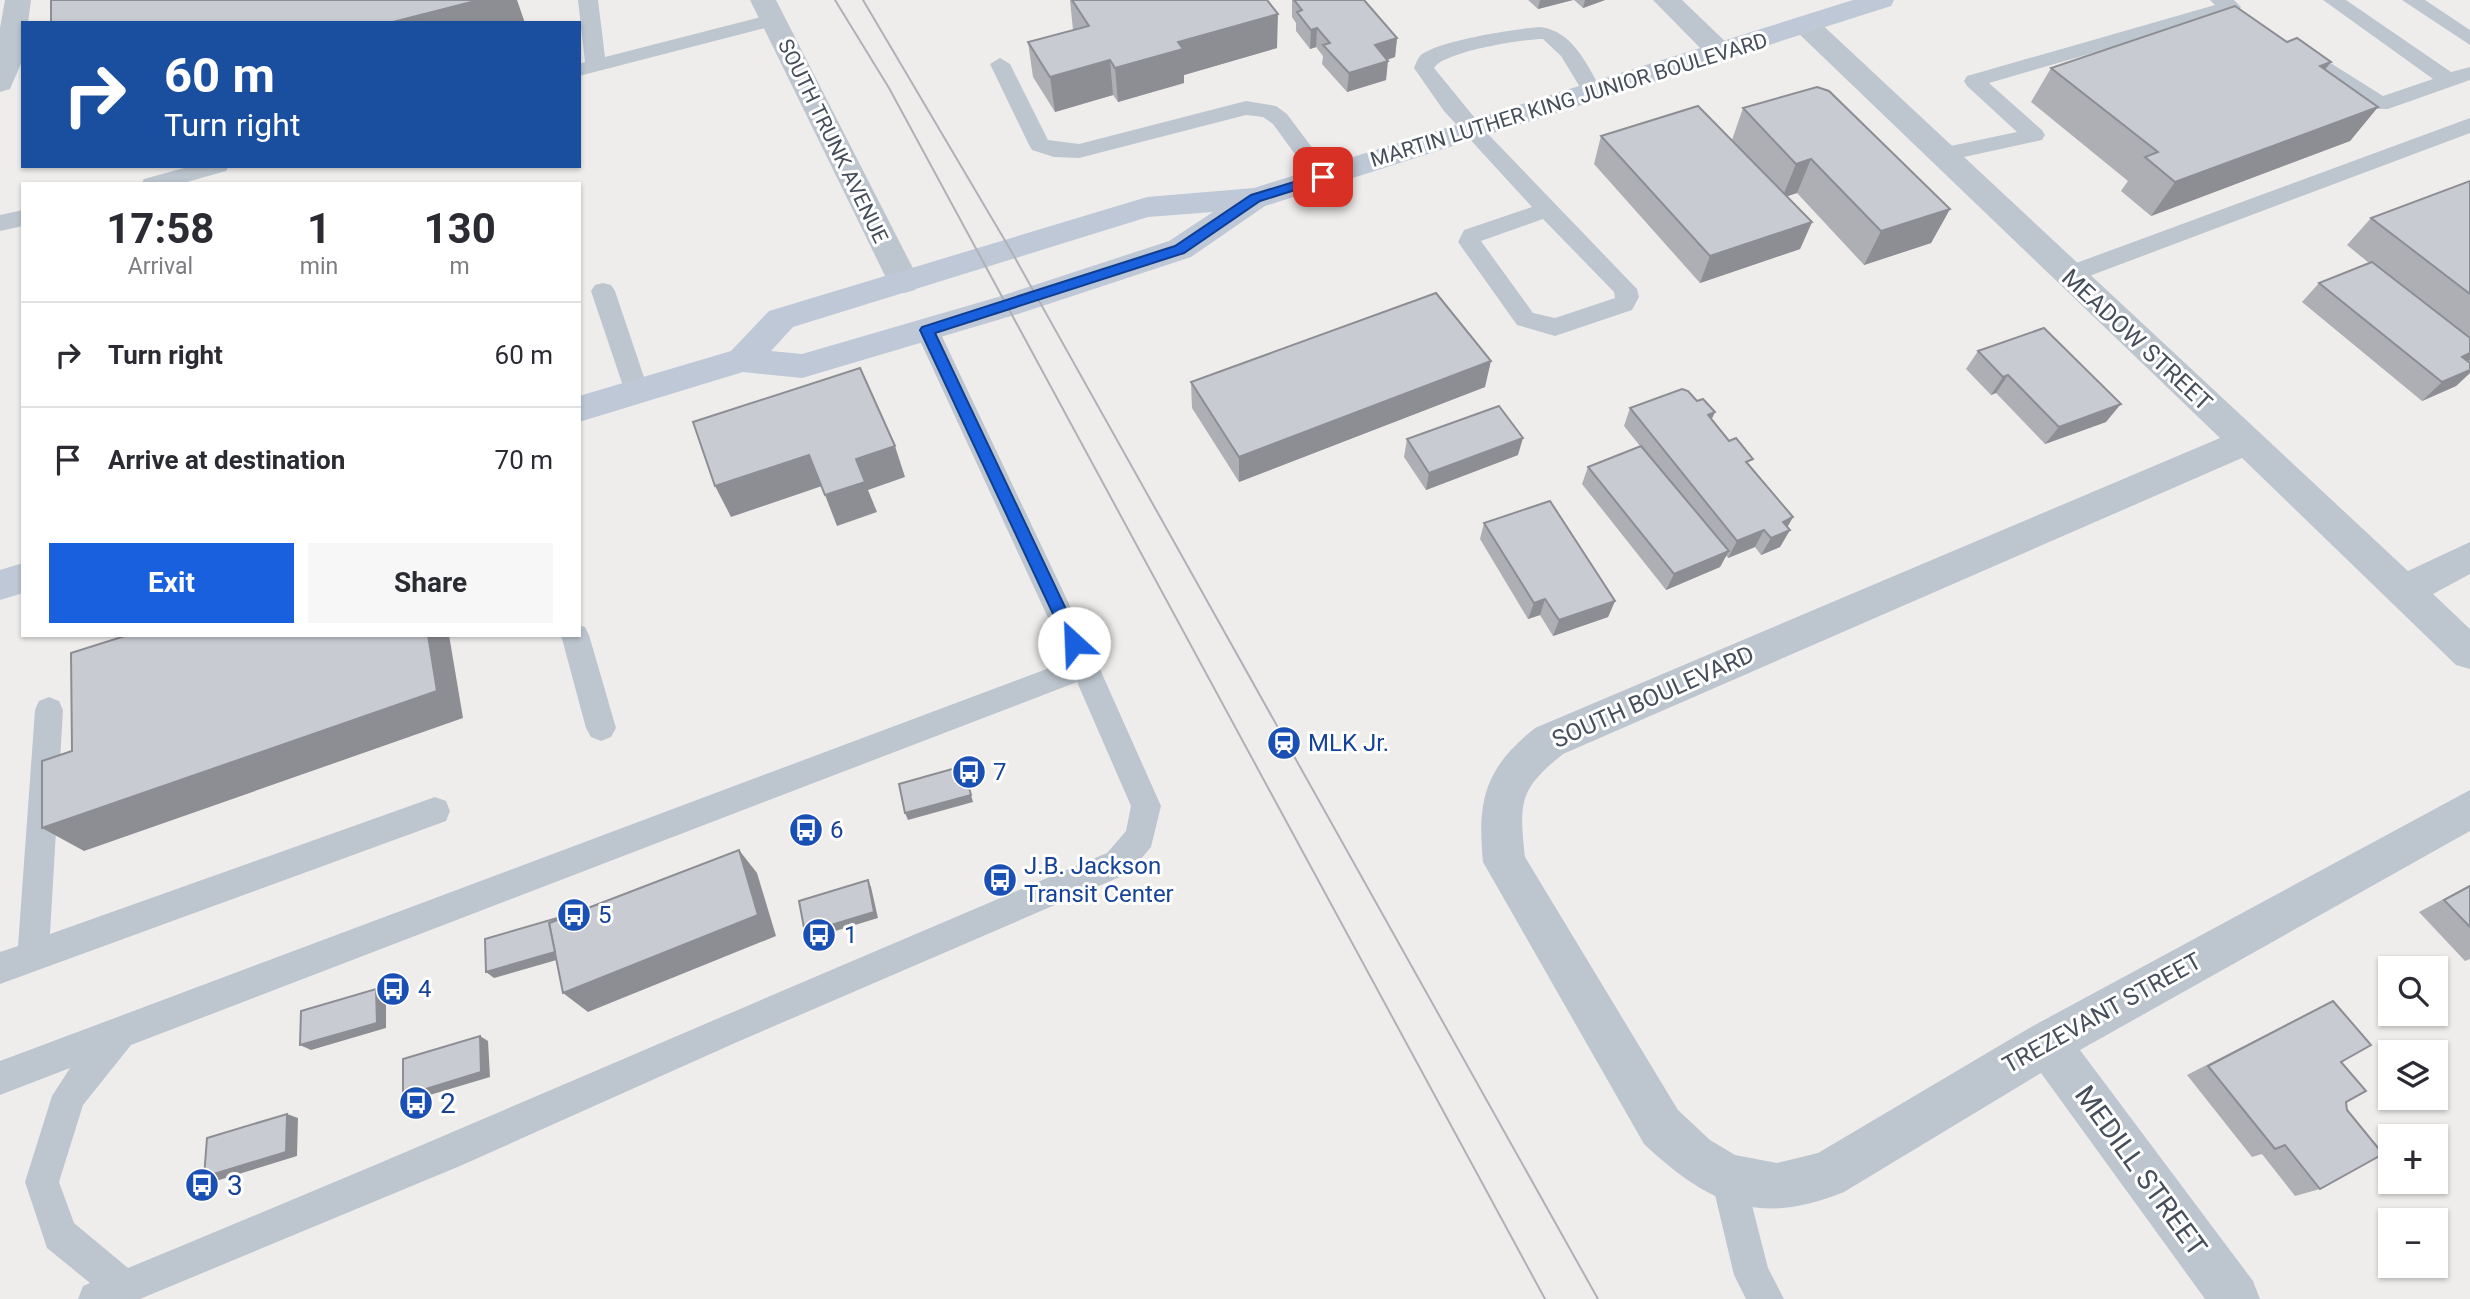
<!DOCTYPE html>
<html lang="en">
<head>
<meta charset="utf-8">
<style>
	body { margin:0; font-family:Roboto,sans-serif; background:#f7f7f7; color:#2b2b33; height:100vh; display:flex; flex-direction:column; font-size:26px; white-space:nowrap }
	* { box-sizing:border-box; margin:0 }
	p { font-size:23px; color:#7c7c81 }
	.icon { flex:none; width:38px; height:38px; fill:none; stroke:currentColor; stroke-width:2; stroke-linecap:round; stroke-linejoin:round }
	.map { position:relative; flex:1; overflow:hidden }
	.drawer { position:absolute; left:21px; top:182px; width:560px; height:455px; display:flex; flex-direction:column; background:#fff; border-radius:0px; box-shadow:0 2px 5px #0004 }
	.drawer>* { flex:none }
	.banner { position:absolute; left:21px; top:21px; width:560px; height:147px; border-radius:0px; box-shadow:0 2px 5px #0004; background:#1a4fa0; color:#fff; overflow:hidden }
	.tools { position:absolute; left:2378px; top:956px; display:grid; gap:14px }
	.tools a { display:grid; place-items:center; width:70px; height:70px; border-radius:0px; background:#fff; box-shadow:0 2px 5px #0004; font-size:35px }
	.pin { position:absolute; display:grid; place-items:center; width:60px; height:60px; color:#fff; margin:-30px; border-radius:14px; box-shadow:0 4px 10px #0006 }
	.me { position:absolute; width:77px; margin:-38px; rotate:335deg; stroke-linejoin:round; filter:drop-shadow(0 0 5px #0008) }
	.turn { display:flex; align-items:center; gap:24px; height:147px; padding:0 28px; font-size:32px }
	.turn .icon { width:91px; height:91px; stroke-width:2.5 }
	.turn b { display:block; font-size:49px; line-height:60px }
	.eta { display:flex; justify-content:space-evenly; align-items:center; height:119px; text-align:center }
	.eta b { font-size:42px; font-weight:700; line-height:49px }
	.button { display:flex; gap:14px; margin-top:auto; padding:14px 28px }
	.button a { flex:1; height:80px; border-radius:0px; background:#1860de; color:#fff; font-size:28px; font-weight:700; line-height:80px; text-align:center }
	.button a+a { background:#f7f7f7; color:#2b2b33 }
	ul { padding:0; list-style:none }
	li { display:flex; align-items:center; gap:21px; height:105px; padding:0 28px; border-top:2px solid #e1e1e2 }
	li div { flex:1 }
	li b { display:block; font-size:26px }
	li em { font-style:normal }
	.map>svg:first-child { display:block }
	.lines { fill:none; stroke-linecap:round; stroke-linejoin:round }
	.service { fill:#bdc6cf; fill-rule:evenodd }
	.minor { fill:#bdc6cf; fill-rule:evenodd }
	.secondary { fill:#bfc8d6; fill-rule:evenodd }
	.tram { stroke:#afb1b7; stroke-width:2 }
	.wall { fill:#adafb5 }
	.shaded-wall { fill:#8d8e94 }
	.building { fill:#c9cbd3; stroke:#8d8e94; stroke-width:2 }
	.route { fill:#1860de; stroke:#103e90; stroke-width:2 }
	.labels { text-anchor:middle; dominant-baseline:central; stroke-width:6; stroke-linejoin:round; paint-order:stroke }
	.far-street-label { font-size:21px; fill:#454e5a; stroke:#fff }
	.street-label { font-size:24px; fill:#454e5a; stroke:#fff }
	.transit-label { font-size:24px; fill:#164399; stroke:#fff; text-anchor:start }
	.near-transit-label { font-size:28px; fill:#164399; stroke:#fff; text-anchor:start }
	.near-street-label { font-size:28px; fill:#454e5a; stroke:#fff }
</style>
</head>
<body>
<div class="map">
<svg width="2470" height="1299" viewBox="0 0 2470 1299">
	<rect width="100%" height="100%" fill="#efedec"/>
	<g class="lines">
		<!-- service -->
		<g class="service">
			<polygon points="578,0 598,0 605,57 773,14 783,20 780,24 579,76 579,64 585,62"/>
			<polygon points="2210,0 2234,0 2241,7 2238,11 1989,83 2042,130 2045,135 2042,140 1941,162 1933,160 1930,155 1933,150 1941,148 2017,132 1967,86 1964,81 1967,76 2215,5"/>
			<polygon points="2323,0 2346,0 2451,72 2470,67 2470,80 2388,109 2374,109 2288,53 2285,49 2288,45 2302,45 2383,96 2433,79"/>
			<polygon points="2402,0 2425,0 2470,30 2470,45"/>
			<path d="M1540,27c34,4 47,39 63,65l-3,5h-14l-25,-41 -18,-17c-20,0 -100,13 -109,29l54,66 149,155 2,8 -7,13 -77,26 -38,-11 -59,-83 6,-12 68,-23 -88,-96 -30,-43c2,-5 4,-11 8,-14 21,-14 91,-25 118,-27zM1543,219l71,73 1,6 -60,20 -22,-5 -52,-72z"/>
			<polygon points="1000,58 1010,64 1048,140 1079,144 1246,101 1276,106 1287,114 1334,177 1331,182 1315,182 1273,124 1263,117 1246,115 1079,158 1054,157 1032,150 1029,145 990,64"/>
			<polygon points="2470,118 2470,133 2076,281 2060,281 2056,275 2060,269"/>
			<polygon points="191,166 229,166 226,171 180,184 141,184 144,179"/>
			<polygon points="23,210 23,226 0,231 0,215"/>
			<polygon points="603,283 611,285 615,291 649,392 646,399 637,401 628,399 625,392 591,291 595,285"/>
			<path d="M927,321l8,3 4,6 160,337 62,139 -10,41 -22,26 -394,170 -275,123 -320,133h-62l5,-13 7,-3 -43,-35 -22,-66 27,-86 18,-28 -70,27v-34l1068,-400 -153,-331 4,-6zM1077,682l54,124 -5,25 -19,22c-327,137 -651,280 -979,415l-54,-45 -15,-41 24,-77 48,-60z"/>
			<polygon points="579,625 585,627 589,635 616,728 611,737 601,741 591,737 586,728 561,635 579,635"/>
			<polygon points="49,697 59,701 63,710 50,934 435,797 446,801 450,811 446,821 0,984 0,952 18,946 35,710 39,701"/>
			<polygon points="1728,1161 1740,1166 1745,1178 1768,1268 1784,1299 1746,1299 1734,1275 1711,1178 1716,1166"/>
		</g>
		<!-- minor -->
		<g class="minor">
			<polygon points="5,0 31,0 28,23 23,23 23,59 10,89 0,92 0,28"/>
			<polygon points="750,0 776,0 920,282 915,290 904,293 893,290 888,282"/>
			<polygon points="1653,0 1682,0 1731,47 1735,53 1731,59 1721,62 1711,59"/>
			<path d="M1806,17l10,2 592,552 62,-29v32l-37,20 37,35v40l-14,-4 -214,-207 -679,296c-44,35 -44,48 -38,103l153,253 32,30 25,15 42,8 41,-10 213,-126 439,-237v41l-390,219 173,231 7,18h-55l-164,-226 -197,119c-86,35 -136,12 -200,-48l-161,-282c-6,-62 2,-94 52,-134l685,-290 -424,-407 -4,-6 4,-6z"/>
		</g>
		<!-- secondary -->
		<g class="secondary">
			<path d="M1853,0h41l-3,6 -626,200 -74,51 -173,57 -216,64 -59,-6 -164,50v-26l152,-45 38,-40 378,-114 107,-9zM1213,212l-44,29 -171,56 -196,57 -31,-3 22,-24 355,-110z"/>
			<polygon points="23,563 23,593 0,600 0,570"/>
		</g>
		<!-- tram -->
		<g class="tram">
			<polyline points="835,0 889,88 1545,1299"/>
			<polyline points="863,0 1010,249 1598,1299"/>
		</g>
	</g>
	<!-- wall -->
	<g class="wall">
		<polygon points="1070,0 1267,0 1277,48 1184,75 1184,83 1118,102 1113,95 1055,112 1033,77 1028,42 1073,30"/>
		<polygon points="1292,0 1364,0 1397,38 1395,57 1387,60 1386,80 1347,92 1322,64 1323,56 1316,47 1310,49 1296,31 1296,23 1292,17"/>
		<polygon points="1528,0 1573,0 1538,9"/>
		<polygon points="1574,0 1605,0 1583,8"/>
		<polygon points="2287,42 2331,62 2325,69 2378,107 2350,141 2151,216 2121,191 2128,181 2031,102 2051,68"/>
		<polygon points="1743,108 1950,209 1931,243 1864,265 1797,193 1787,196 1812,222 1800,249 1700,283 1594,164 1601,136 1732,140"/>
		<polygon points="2470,181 2470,360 2468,362 2470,373 2456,386 2422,401 2302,302 2319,283 2369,263 2347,245 2371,218"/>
		<polygon points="1978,351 2106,422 2045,444 1996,393 1991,395 1966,369"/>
		<polygon points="1191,382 1485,387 1239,482 1192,408"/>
		<polygon points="1697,401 1793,517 1787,527 1790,530 1780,547 1761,555 1755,547 1728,558 1726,555 1720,567 1666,590 1582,484 1588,467 1640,446 1624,426 1630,408"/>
		<polygon points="1407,439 1518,455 1426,490 1404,457"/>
		<polygon points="1484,523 1615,601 1608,617 1553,636 1540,615 1528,619 1480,539"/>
		<polygon points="2470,885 2470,959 2465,961 2419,912"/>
		<polygon points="2333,1001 2346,1102 2320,1189 2295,1196 2262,1154 2252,1157 2187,1075 2310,1012"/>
	</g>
	<!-- shaded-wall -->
	<g class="shaded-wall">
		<polygon points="479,0 517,0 525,23 389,22"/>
		<polygon points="1540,0 1573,0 1538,9"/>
		<polygon points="1585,0 1605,0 1583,8"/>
		<polygon points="1278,14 1277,48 1184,75 1184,83 1118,102 1115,68 1178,42"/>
		<polygon points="1317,28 1316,47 1310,49 1311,30"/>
		<polygon points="1397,38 1395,57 1373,64 1375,45"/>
		<polygon points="1110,60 1113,95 1055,112 1050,77"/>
		<polygon points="1388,61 1386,80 1347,92 1349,73"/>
		<polygon points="2331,62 2304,97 2320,66"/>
		<polygon points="2378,107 2350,141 2151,216 2175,182"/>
		<polygon points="1811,159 1797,193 1782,198 1796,164"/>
		<polygon points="1950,209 1931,243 1864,265 1881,231"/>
		<polygon points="1812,222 1800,249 1700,283 1710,256"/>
		<polygon points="2470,353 2470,360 2463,366 2462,357"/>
		<polygon points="1491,361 1485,387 1239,482 1239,457"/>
		<polygon points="2470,370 2470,373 2456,386 2422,401 2442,382"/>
		<polygon points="2008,375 1996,393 1991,395 2003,377"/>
		<polygon points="2121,404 2106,422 2045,444 2059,427"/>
		<polygon points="1715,412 1707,430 1708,415"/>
		<polygon points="1523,438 1518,455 1426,490 1429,473"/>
		<polygon points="895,446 905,477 868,490 877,512 837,526 825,495 856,459"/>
		<polygon points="809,455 822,486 731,517 715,486"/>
		<polygon points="1793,517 1784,533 1790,530 1780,547 1761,555 1771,538 1783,522"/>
		<polygon points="1764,530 1755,547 1728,558 1737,541"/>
		<polygon points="1729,551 1720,567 1666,590 1674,574"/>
		<polygon points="1545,599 1540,615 1528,619 1534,603"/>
		<polygon points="1615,601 1608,617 1553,636 1559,620"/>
		<polygon points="428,635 449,635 463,718 84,851 42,828"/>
		<polygon points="963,766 973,802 908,820 905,813"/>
		<polygon points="739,850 757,873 776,936 588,1012 563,993"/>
		<polygon points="868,880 871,887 878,918 809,939 805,933"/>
		<polygon points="557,918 564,924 567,957 494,978 486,972"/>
		<polygon points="376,989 386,994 386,1028 311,1050 300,1045"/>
		<polygon points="480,1036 488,1041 490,1077 413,1100 403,1096"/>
		<polygon points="287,1114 298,1118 297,1156 216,1181 204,1177"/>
	</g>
	<!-- building -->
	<g class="building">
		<polygon points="51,0 479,0 389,23 51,23"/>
		<polygon points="1072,0 1267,0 1278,14 1178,42 1183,49 1115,68 1110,60 1050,77 1028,42 1089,26"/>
		<polygon points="1294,0 1364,0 1397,38 1375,45 1388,61 1349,73 1323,45 1330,43 1317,28 1311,30 1297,12 1302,10"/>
		<polygon points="2235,6 2287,42 2297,38 2331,62 2320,66 2378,107 2175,182 2145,157 2158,152 2051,68"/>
		<polygon points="1817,87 1829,91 1950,209 1881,231 1811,159 1796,164 1743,108"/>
		<polygon points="1698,106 1812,222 1710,256 1601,136"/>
		<polygon points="2470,181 2470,294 2371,218"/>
		<polygon points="2372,262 2470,338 2470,353 2462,357 2470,363 2470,370 2442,382 2319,283"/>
		<polygon points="1436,293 1491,361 1239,457 1191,382"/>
		<polygon points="2044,328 2121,404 2059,427 2008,375 2003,377 1978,351"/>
		<polygon points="860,368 895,446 856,459 865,482 825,495 809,455 715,486 693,422"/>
		<polygon points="1682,389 1688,391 1697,401 1703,399 1715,412 1708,415 1729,441 1736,438 1753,459 1746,462 1793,517 1783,522 1790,530 1771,538 1764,530 1737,541 1630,408"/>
		<polygon points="1499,406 1523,438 1429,473 1407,439"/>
		<polygon points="1641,446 1729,551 1674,574 1588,467"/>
		<polygon points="1550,501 1615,601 1559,620 1545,599 1534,603 1484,523"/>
		<polygon points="128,635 428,635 437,691 42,828 42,761 72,751 71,653"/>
		<polygon points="963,766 971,795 905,813 899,784"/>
		<polygon points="739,850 758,915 563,993 549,923"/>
		<polygon points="868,880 874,912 805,933 799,901"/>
		<polygon points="2470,886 2470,927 2444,900"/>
		<polygon points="557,918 557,920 549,923 555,952 486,972 485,939"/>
		<polygon points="376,989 377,1023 300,1045 301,1011"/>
		<polygon points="2333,1001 2371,1045 2341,1062 2366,1091 2346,1102 2347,1110 2383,1154 2320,1189 2285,1145 2275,1149 2208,1066"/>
		<polygon points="480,1036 481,1072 403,1096 403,1059"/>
		<polygon points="287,1114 286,1152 204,1177 207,1138"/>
	</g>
	<!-- route -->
	<polygon class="route" points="1323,173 1327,174 1327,180 1260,201 1184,253 935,333 1082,643 1074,650 1069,648 920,330 922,327 1175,246 1251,195"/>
	<!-- icons -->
	<defs>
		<g id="station-disc" transform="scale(1.75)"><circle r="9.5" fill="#1a4fb4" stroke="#fff"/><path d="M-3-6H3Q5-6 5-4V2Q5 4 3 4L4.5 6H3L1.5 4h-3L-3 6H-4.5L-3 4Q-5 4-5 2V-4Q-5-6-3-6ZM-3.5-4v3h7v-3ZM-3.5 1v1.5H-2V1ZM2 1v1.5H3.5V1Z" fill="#fff"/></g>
		<g id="bus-disc" transform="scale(1.75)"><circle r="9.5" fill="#1a4fb4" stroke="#fff"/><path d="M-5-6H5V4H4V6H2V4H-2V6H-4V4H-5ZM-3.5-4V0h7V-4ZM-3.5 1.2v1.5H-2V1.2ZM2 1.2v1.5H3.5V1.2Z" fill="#fff"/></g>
	</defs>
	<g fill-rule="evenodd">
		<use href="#station-disc" x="1284" y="743"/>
		<use href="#bus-disc" x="969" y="772"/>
		<use href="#bus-disc" x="806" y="830"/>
		<use href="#bus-disc" x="1000" y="880"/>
		<use href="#bus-disc" x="574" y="915"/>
		<use href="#bus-disc" x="819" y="935"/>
		<use href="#bus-disc" x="393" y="989"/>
		<use href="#bus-disc" x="416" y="1103"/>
		<use href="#bus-disc" x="202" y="1185"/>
	</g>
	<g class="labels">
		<!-- far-street labels -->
		<g class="far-street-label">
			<text transform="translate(1569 100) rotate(-17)">MARTIN LUTHER KING JUNIOR BOULEVARD</text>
			<text transform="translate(833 141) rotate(64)">SOUTH TRUNK AVENUE</text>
		</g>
		<!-- street labels -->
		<g class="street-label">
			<text transform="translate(2137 340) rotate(43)">MEADOW STREET</text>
			<text transform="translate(1653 697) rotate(-24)">SOUTH BOULEVARD</text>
			<text transform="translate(2102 1013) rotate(-29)">TREZEVANT STREET</text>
		</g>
		<!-- transit labels -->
		<g class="transit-label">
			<text x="1308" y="743">MLK Jr.</text>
			<text x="993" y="772">7</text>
			<text x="830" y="830">6</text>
			<text x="1024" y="866">J.B. Jackson<tspan x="1024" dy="28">Transit Center</tspan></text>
			<text x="598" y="915">5</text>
			<text x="844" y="935">1</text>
			<text x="418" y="989">4</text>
		</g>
		<!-- near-transit labels -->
		<g class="near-transit-label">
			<text x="440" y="1103">2</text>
			<text x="227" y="1185">3</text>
		</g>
		<!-- near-street labels -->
		<g class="near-street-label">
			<text transform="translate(2141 1171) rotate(54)">MEDILL STREET</text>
		</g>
	</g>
</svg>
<div class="tools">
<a><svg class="icon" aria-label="search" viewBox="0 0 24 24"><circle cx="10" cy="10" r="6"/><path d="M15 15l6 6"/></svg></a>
<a><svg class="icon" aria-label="layers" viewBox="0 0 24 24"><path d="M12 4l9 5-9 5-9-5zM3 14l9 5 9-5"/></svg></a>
<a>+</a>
<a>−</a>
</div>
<div class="pin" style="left:1323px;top:177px;background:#d93025"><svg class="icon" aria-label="arrive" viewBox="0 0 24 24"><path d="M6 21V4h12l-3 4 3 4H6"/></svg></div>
<svg class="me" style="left:1074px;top:643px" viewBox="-20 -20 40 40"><circle r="19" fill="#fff"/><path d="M0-13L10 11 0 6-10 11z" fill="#1860de"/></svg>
<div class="banner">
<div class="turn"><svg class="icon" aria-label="right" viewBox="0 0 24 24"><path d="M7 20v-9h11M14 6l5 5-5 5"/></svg><div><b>60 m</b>Turn right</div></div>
</div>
<section class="drawer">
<div class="eta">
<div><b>17:58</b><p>Arrival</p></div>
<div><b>1</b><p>min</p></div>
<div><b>130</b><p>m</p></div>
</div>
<ul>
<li><svg class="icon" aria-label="right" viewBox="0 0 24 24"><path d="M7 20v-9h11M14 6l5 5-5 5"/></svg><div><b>Turn right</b></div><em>60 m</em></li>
<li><svg class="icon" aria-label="arrive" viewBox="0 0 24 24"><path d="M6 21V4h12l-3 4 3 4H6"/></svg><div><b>Arrive at destination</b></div><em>70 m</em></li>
</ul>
<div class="button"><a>Exit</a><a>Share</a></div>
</section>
</div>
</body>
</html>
